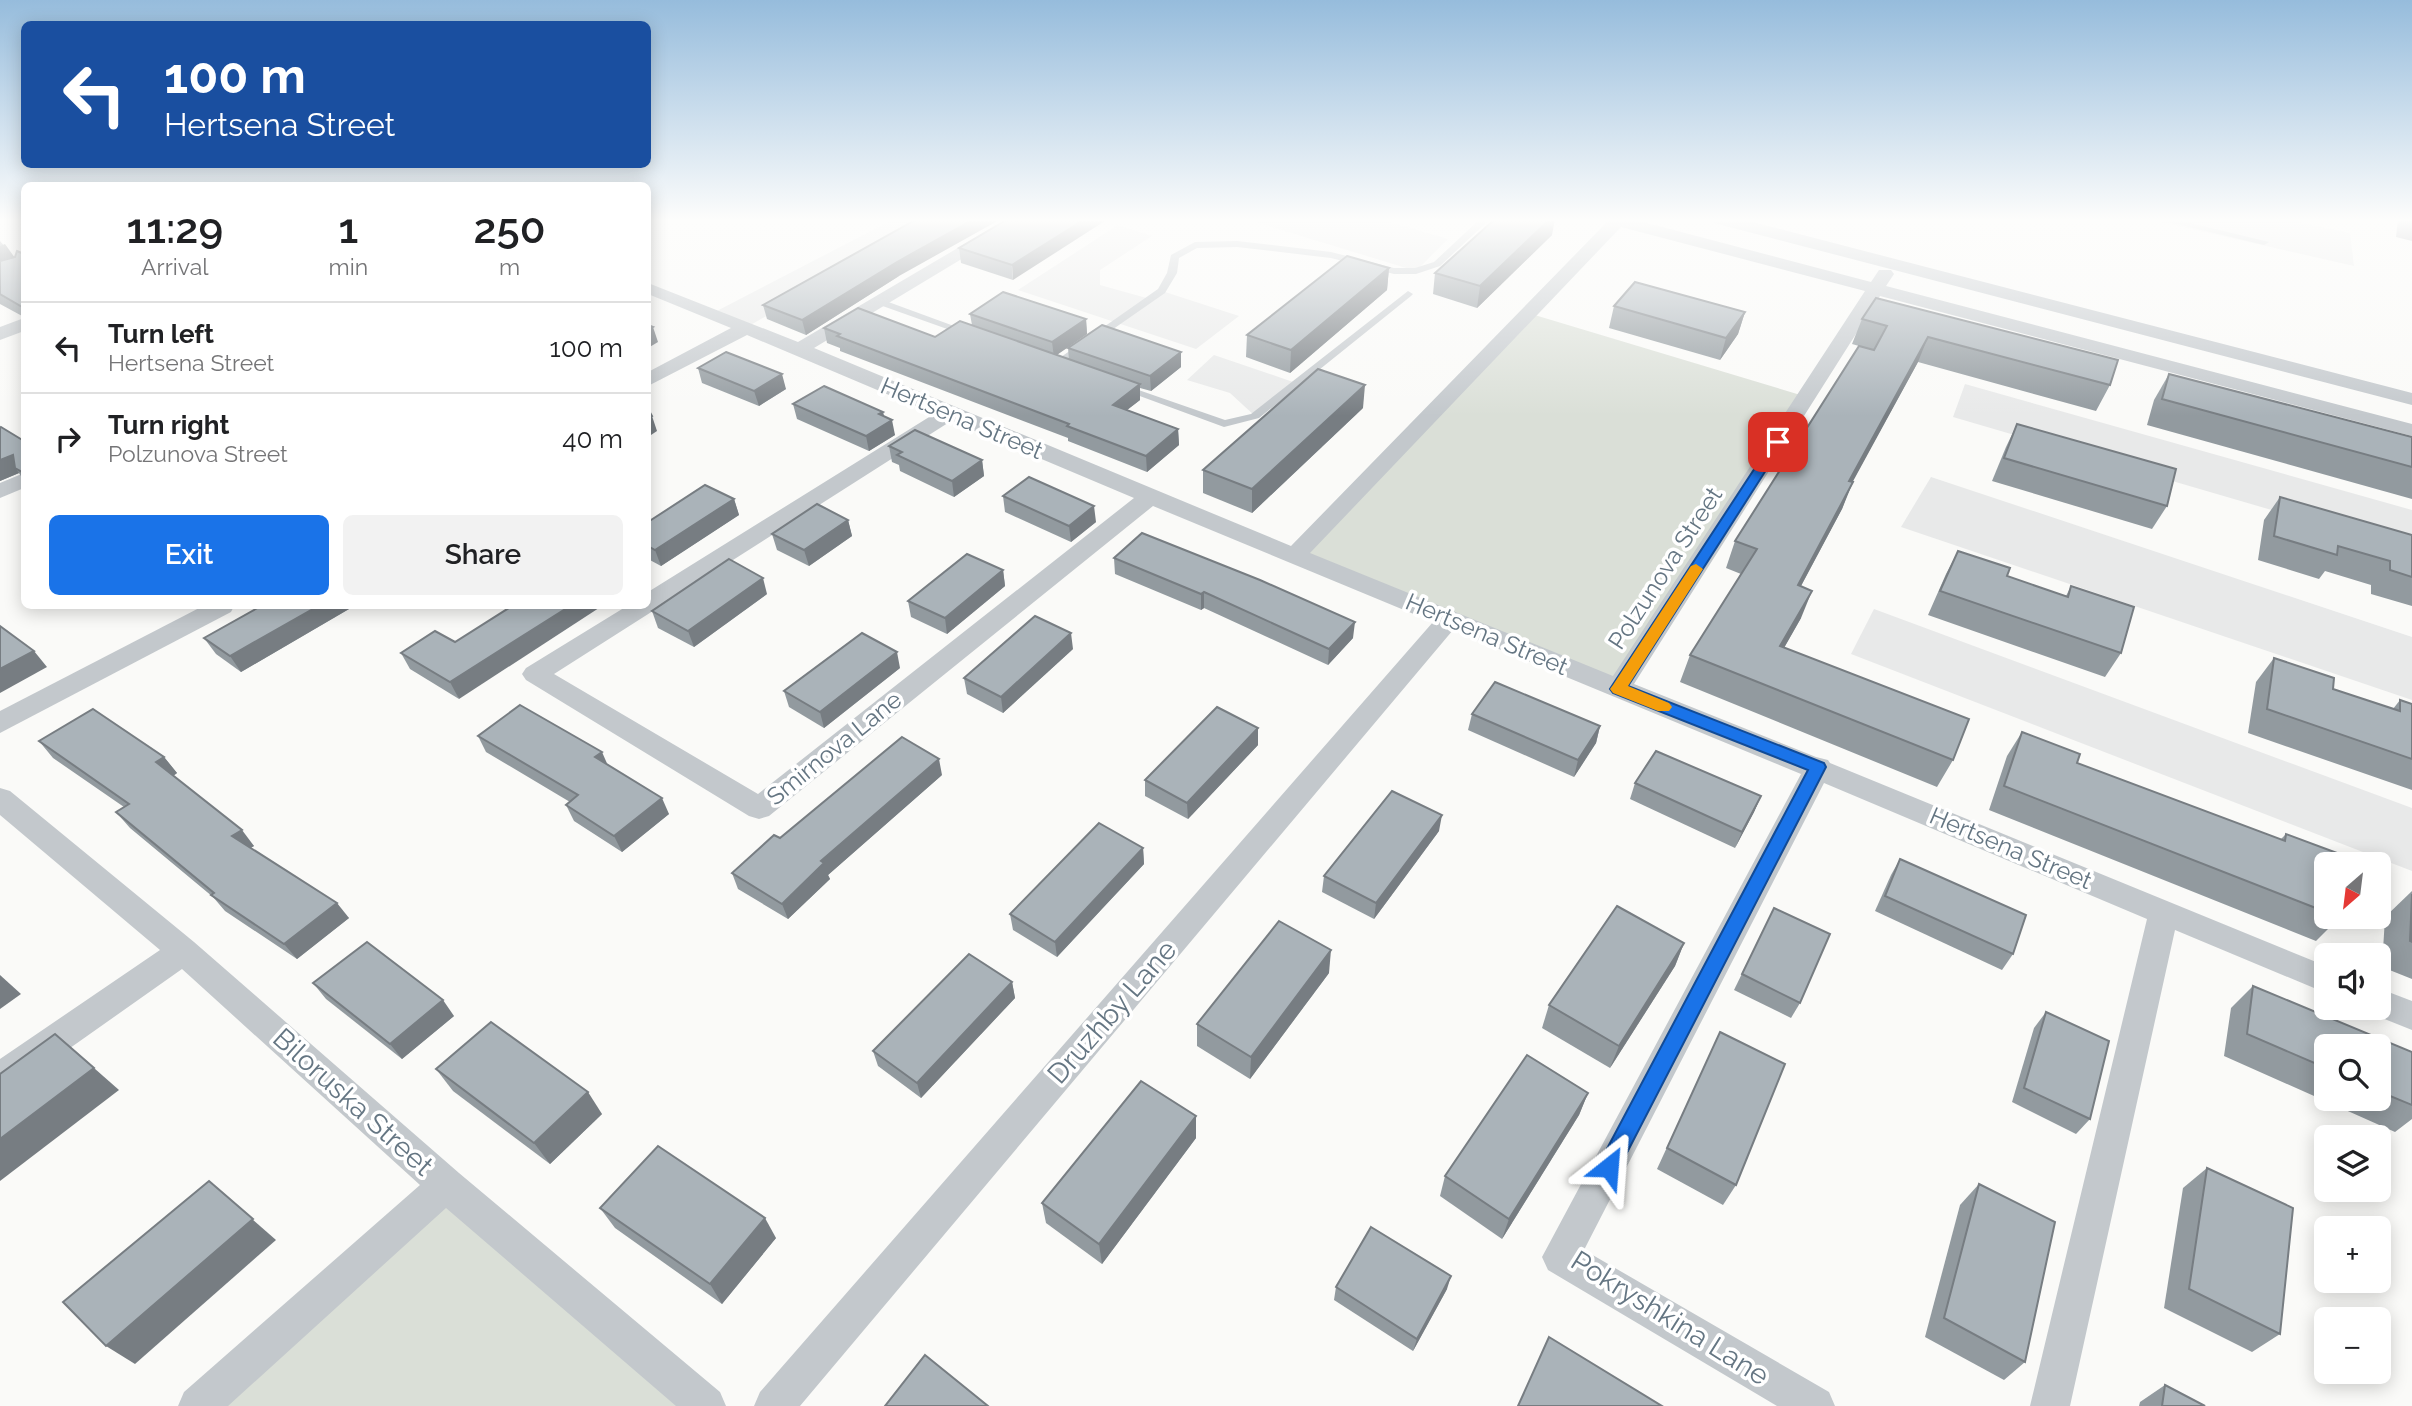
<!DOCTYPE html>
<html lang="en">
<head>
<meta charset="utf-8">
<style>
	body { margin:0; font-family:Raleway,sans-serif; background:#f2f2f2; color:#202124; height:100vh; display:flex; flex-direction:column; font-size:26px; white-space:nowrap }
	* { box-sizing:border-box; margin:0 }
	p { font-size:23px; color:#757577 }
	.icon { flex:none; width:38px; height:38px; fill:none; stroke:currentColor; stroke-width:2; stroke-linecap:round; stroke-linejoin:round }
	.map { position:relative; flex:1; overflow:hidden }
	.drawer { position:absolute; left:21px; top:182px; width:630px; height:427px; display:flex; flex-direction:column; background:#fff; border-radius:10px; box-shadow:0 4px 18px #0003 }
	.drawer>* { flex:none }
	.guide { position:absolute; left:21px; top:21px; width:630px; height:147px; border-radius:10px; box-shadow:0 4px 18px #0003; background:#1a4fa0; color:#fff; overflow:hidden }
	.needle { width:46px; rotate:208deg }
	.fabs { position:absolute; left:2314px; top:852px; display:grid; gap:14px }
	.fabs a { display:grid; place-items:center; width:77px; height:77px; border-radius:10px; background:#fff; box-shadow:0 4px 18px #0003; font-size:35px }
	.pin { position:absolute; display:grid; place-items:center; width:60px; height:60px; color:#fff; margin:-30px; border-radius:14px; box-shadow:0 4px 10px #0006 }
	.me { position:absolute; width:77px; margin:-38px; rotate:28deg; stroke-linejoin:round; filter:drop-shadow(0 0 5px #0008) }
	.turn { display:flex; align-items:center; gap:24px; height:147px; padding:0 28px; font-size:32px }
	.turn .icon { width:91px; height:91px; stroke-width:2.5 }
	.turn b { display:block; font-size:49px; line-height:60px }
	.eta { display:flex; justify-content:space-evenly; align-items:center; height:119px; text-align:center }
	.eta b { font-size:42px; font-weight:600; line-height:49px }
	.primary-button { display:flex; gap:14px; margin-top:auto; padding:14px 28px }
	.primary-button a { flex:1; height:80px; border-radius:10px; background:#1a73e8; color:#fff; font-size:28px; font-weight:600; line-height:80px; text-align:center }
	.primary-button a+a { background:#f2f2f2; color:#202124 }
	ul { padding:0; list-style:none }
	li { display:flex; align-items:center; gap:21px; height:91px; padding:0 28px; border-top:2px solid #e0e0e0 }
	li div { flex:1 }
	li b { display:block; font-size:26px }
	li em { font-style:normal }
	.map>svg:first-child { display:block }
	.built { fill:#e8e9e9 }
	.green { fill:#dadfd7 }
	.lines { fill:none; stroke-linecap:round; stroke-linejoin:round }
	.service { fill:#c3c8cc; fill-rule:evenodd }
	.minor { fill:#c3c8cc; fill-rule:evenodd }
	.wall { fill:#929a9f; fill-rule:evenodd }
	.shaded-wall { fill:#777d82 }
	.building { fill:#aab3b9; stroke:#777d82; stroke-width:2 }
	.route { fill:#1a73e8; stroke:#114b97; stroke-width:2 }
	.slow { fill:#f59e0b }
	.labels { text-anchor:middle; dominant-baseline:central; stroke-width:7; stroke-linejoin:round; paint-order:stroke }
	.street-label { font-size:24px; fill:#657683; stroke:#fff }
	.near-street-label { font-size:28px; fill:#657683; stroke:#fff }
</style>
</head>
<body>
<div class="map">
<svg width="2412" height="1406" viewBox="0 0 2412 1406">
	<rect width="100%" height="100%" fill="#fafaf8"/>
	<!-- built -->
	<g class="built">
		<polygon points="894,219 935,219 747,327 713,313"/>
		<polygon points="1255,219 1380,219 1448,239 1416,271 1252,221"/>
		<polygon points="2147,219 2285,219 2350,233 2354,266"/>
		<polygon points="1118,225 1152,236 1100,270 1100,285 1150,299 1162,291 1239,316 1196,349 1018,290"/>
		<polygon points="1214,355 1296,383 1255,416 1230,393 1187,380"/>
		<polygon points="1965,384 2412,510 2412,551 1953,417"/>
		<polygon points="1931,477 2412,637 2412,700 1901,527"/>
		<polygon points="1874,609 2412,808 2412,871 1851,654"/>
	</g>
	<!-- green -->
	<g class="green">
		<polygon points="1528,313 1807,397 1618,689 1295,555"/>
		<polygon points="446,1185 706,1406 198,1406"/>
	</g>
	<g class="lines">
		<!-- service -->
		<g class="service">
			<polygon points="1480,219 1490,219 1440,266 1416,274 1394,274 1331,258 1237,247 1197,248 1179,258 1177,273 1165,293 1060,366 1056,367 1051,364 1158,289 1167,273 1171,255 1195,242 1237,241 1331,252 1394,268 1415,268 1434,262"/>
			<polygon points="2156,219 2174,219 2269,242 2264,245"/>
			<polygon points="1408,291 1413,294 1411,296 1259,418 1224,427 1118,388 1119,386 1127,386 1225,420 1251,414"/>
			<polygon points="877,300 883,300 973,333 964,335 877,304"/>
		</g>
		<!-- minor -->
		<g class="minor">
			<path d="M1007,219h21l-214,129 477,198 315,-323 -3,-4h29l239,63 8,-12h12l3,4 -8,12 526,138v12l-532,-140 -246,388 182,73 12,3 2,3 496,203v27l-151,-63 -105,476h-40l117,-487 -323,-136 -240,467 245,142 6,14h-58l-229,-136 -6,-13 259,-483 -348,-144 -653,776h-46l6,-14 673,-770 -280,-116 -384,310 -10,3 -10,-3 -223,-136 -4,-6 4,-6 101,-62h21v-14l286,-178 -187,-79 -99,51v-14l83,-44 -83,-34v-11l150,59zM1621,227l244,64 -252,385 -303,-123zM951,421l183,77 -376,296 -204,-120z"/>
			<polygon points="1712,219 1741,219 2412,393 2412,405 1714,223"/>
			<polygon points="24,318 24,331 0,340 0,327"/>
			<polygon points="24,473 24,488 0,498 0,483"/>
			<polygon points="203,606 234,606 231,612 0,733 0,711"/>
			<polygon points="0,788 10,791 194,942 459,1173 720,1392 726,1406 676,1406 446,1208 228,1406 178,1406 184,1392 420,1185 182,969 12,1089 0,1093 0,1059 160,950 0,815"/>
			<polygon points="2378,988 2412,1001 2412,1030 2367,1012 2365,1008 2378,1008"/>
		</g>
	</g>
	<!-- wall -->
	<g class="wall">
		<polygon points="1008,219 1013,280 961,263 959,248"/>
		<polygon points="2398,219 2412,219 2412,241 2396,237"/>
		<polygon points="1552,235 1477,308 1433,294 1435,273"/>
		<polygon points="0,241 14,257 24,254 24,317 0,304"/>
		<polygon points="1389,268 1387,290 1290,373 1246,357 1247,335"/>
		<polygon points="899,276 806,335 767,319 763,305"/>
		<polygon points="1614,306 1745,312 1738,334 1720,360 1609,328"/>
		<polygon points="970,314 1086,319 1087,334 1056,355 1069,360 1068,348 1181,367 1151,391 1140,388 1140,400 1127,410 1178,429 1179,445 1147,472 1068,441 1068,438 840,351 840,348 827,343 824,328 935,337 972,325"/>
		<polygon points="1862,319 2110,385 2096,411 1918,362 1852,482 1842,509 1801,586 1801,618 1784,648 1953,760 1937,787 1680,682 1690,655 1741,574 1726,568 1735,541 1859,346 1852,344"/>
		<polygon points="698,368 786,389 759,406 702,383"/>
		<polygon points="2169,374 2412,437 2412,499 2147,425 2154,400"/>
		<polygon points="793,404 883,412 884,416 895,435 869,451 797,419"/>
		<polygon points="1363,408 1252,513 1203,493 1203,470"/>
		<polygon points="2017,424 2167,506 2152,529 1992,481 2006,447"/>
		<polygon points="0,428 24,441 24,481 19,473 0,481"/>
		<polygon points="889,446 982,460 984,476 954,497 900,471 899,465 892,462"/>
		<polygon points="1003,496 1096,522 1071,542 1005,512"/>
		<polygon points="2280,497 2412,535 2412,606 2371,594 2371,585 2325,571 2319,579 2258,560 2264,520"/>
		<polygon points="734,499 739,515 661,566 648,559 648,522"/>
		<polygon points="848,520 852,536 809,566 777,550 772,534"/>
		<polygon points="1958,551 2007,576 2066,596 2071,586 2121,653 2105,677 1928,615 1946,574"/>
		<polygon points="1114,558 1353,638 1328,665 1204,608 1201,610 1115,574"/>
		<polygon points="1003,570 1005,586 947,634 911,617 908,601"/>
		<polygon points="767,594 694,647 658,628 652,611"/>
		<polygon points="261,606 347,606 349,609 241,672 216,654 204,638"/>
		<polygon points="435,631 459,699 410,669 401,653"/>
		<polygon points="1073,649 1003,713 967,694 964,678"/>
		<polygon points="2274,658 2333,689 2393,709 2400,700 2412,704 2412,790 2248,733 2256,682"/>
		<polygon points="900,668 824,728 789,707 784,691"/>
		<polygon points="1472,714 1600,726 1596,743 1574,777 1468,730"/>
		<polygon points="1258,728 1258,745 1188,819 1145,796 1145,780"/>
		<polygon points="2022,732 2077,763 2280,840 2286,834 2326,864 2326,917 2339,918 2316,941 1989,810 2007,756"/>
		<polygon points="478,736 608,765 669,814 622,852 574,821 566,805 570,802 486,752"/>
		<polygon points="39,741 164,757 177,773 173,776 254,846 250,848 349,918 297,959 225,911 213,897 130,828 116,812 124,807 53,758"/>
		<polygon points="942,775 828,875 830,879 788,919 738,889 732,873 780,838"/>
		<polygon points="1635,783 1761,796 1754,812 1735,848 1630,799"/>
		<polygon points="1439,831 1374,919 1322,892 1324,876"/>
		<polygon points="1143,848 1144,864 1057,957 1013,930 1010,914"/>
		<polygon points="1900,859 2013,954 2002,970 1875,911 1891,875"/>
		<polygon points="2412,891 2412,979 2382,967 2385,917"/>
		<polygon points="1774,908 1800,1003 1791,1018 1734,990"/>
		<polygon points="1684,943 1675,966 1610,1068 1542,1028 1549,1005"/>
		<polygon points="1329,973 1250,1079 1197,1046 1197,1024"/>
		<polygon points="1012,982 1015,998 921,1098 878,1066 873,1051"/>
		<polygon points="313,983 454,1016 402,1059 326,999"/>
		<path d="M2253,986l159,66v67l-17,13 -171,-76 7,-48zM2326,1046h52v53h-52z"/>
		<polygon points="2046,1012 2090,1119 2076,1134 2012,1102 2034,1028"/>
		<polygon points="1720,1032 1736,1185 1723,1205 1657,1169"/>
		<polygon points="436,1069 602,1114 550,1164 453,1091"/>
		<polygon points="1588,1093 1579,1115 1502,1239 1440,1196 1445,1176"/>
		<polygon points="1196,1116 1196,1138 1102,1264 1046,1223 1042,1203"/>
		<polygon points="2207,1168 2280,1334 2252,1352 2164,1308 2183,1188"/>
		<polygon points="1979,1184 2025,1362 2004,1380 1925,1337 1960,1205"/>
		<polygon points="600,1208 776,1238 722,1304 615,1228"/>
		<polygon points="1336,1287 1447,1289 1413,1351 1334,1300"/>
		<polygon points="2165,1385 2205,1406 2139,1406 2140,1402"/>
	</g>
	<!-- shaded-wall -->
	<g class="shaded-wall">
		<polygon points="974,219 1001,219 899,276 806,335 802,320 897,262"/>
		<polygon points="1085,219 1108,219 1013,280 1012,265"/>
		<polygon points="1550,219 1555,219 1552,235 1477,308 1480,286"/>
		<polygon points="5,244 15,258 0,264 0,246"/>
		<polygon points="1389,268 1387,290 1290,373 1291,350"/>
		<polygon points="1745,312 1738,334 1720,360 1726,338"/>
		<polygon points="1086,319 1087,334 1054,357 1052,342"/>
		<polygon points="653,327 658,342 648,348 648,330"/>
		<polygon points="1928,337 1918,362 1839,507 1849,481"/>
		<polygon points="1181,352 1181,367 1151,391 1150,376"/>
		<polygon points="782,374 786,389 759,406 754,391"/>
		<polygon points="1140,384 1140,400 1114,420 1113,405"/>
		<polygon points="1365,385 1363,408 1252,513 1252,489"/>
		<polygon points="883,412 885,424 892,420 895,435 869,451 866,436 879,414"/>
		<polygon points="652,416 657,431 648,437 648,418"/>
		<polygon points="1178,429 1179,445 1147,472 1146,456"/>
		<polygon points="13,455 15,468 19,473 0,481 0,460"/>
		<polygon points="982,460 984,476 954,497 952,481"/>
		<polygon points="1853,482 1842,509 1787,612 1798,585"/>
		<polygon points="734,499 739,515 661,566 655,550"/>
		<polygon points="1094,506 1096,522 1071,542 1069,526"/>
		<polygon points="848,520 852,536 809,566 804,550"/>
		<polygon points="1003,570 1005,586 947,634 945,618"/>
		<polygon points="763,578 767,594 694,647 688,631"/>
		<polygon points="1812,591 1801,618 1769,674 1780,646"/>
		<polygon points="1204,592 1204,608 1201,610 1201,594"/>
		<polygon points="318,606 347,606 349,609 241,672 230,656"/>
		<polygon points="570,606 602,606 459,699 450,682"/>
		<polygon points="1355,622 1353,638 1328,665 1329,649"/>
		<polygon points="1071,633 1073,649 1003,713 1001,697"/>
		<polygon points="34,651 47,667 0,693 0,669"/>
		<polygon points="897,652 900,668 824,728 820,712"/>
		<polygon points="1600,726 1596,743 1574,777 1578,760"/>
		<polygon points="1258,728 1258,745 1188,819 1187,803"/>
		<polygon points="602,752 609,768 595,757"/>
		<polygon points="164,757 177,773 169,779 156,762"/>
		<polygon points="939,759 942,775 828,875 830,879 788,919 782,904 821,861"/>
		<polygon points="1761,796 1754,812 1735,848 1742,832"/>
		<polygon points="662,798 669,814 622,852 614,836"/>
		<polygon points="1442,815 1439,831 1374,919 1376,903"/>
		<polygon points="242,830 254,846 244,852 232,836"/>
		<polygon points="1143,848 1144,864 1057,957 1055,942"/>
		<polygon points="337,903 349,918 297,959 284,944"/>
		<polygon points="1684,943 1675,966 1610,1068 1619,1046"/>
		<polygon points="1331,950 1329,973 1250,1079 1251,1057"/>
		<polygon points="0,975 21,994 0,1009"/>
		<polygon points="1012,982 1015,998 921,1098 917,1083"/>
		<polygon points="443,1000 454,1016 402,1059 390,1044"/>
		<polygon points="94,1068 119,1090 0,1181 0,1139"/>
		<polygon points="588,1092 602,1114 550,1164 534,1143"/>
		<polygon points="1588,1093 1579,1115 1502,1239 1509,1219"/>
		<polygon points="1196,1116 1196,1138 1102,1264 1099,1244"/>
		<polygon points="209,1181 276,1240 135,1364 106,1346"/>
		<polygon points="765,1218 776,1238 722,1304 710,1284"/>
		<polygon points="1451,1276 1447,1289 1413,1351 1417,1339"/>
	</g>
	<!-- building -->
	<g class="building">
		<polygon points="917,219 974,219 897,262 802,320 763,305"/>
		<polygon points="1008,219 1085,219 1012,265 959,248"/>
		<polygon points="1495,219 1550,219 1480,286 1435,273"/>
		<polygon points="17,251 24,254 24,308 0,294 0,261 15,257"/>
		<polygon points="1347,256 1389,268 1291,350 1247,335"/>
		<polygon points="1635,282 1745,312 1726,338 1614,306"/>
		<polygon points="1003,292 1086,319 1052,342 970,314"/>
		<polygon points="1876,298 2118,360 2110,385 1928,337 1849,481 1853,482 1798,585 1812,591 1780,646 1969,719 1953,760 1690,655 1757,549 1735,541 1859,346 1874,350 1887,326 1862,319"/>
		<polygon points="858,308 935,337 960,321 1140,384 1113,405 1178,429 1146,456 1067,426 1069,424 837,336 840,334 824,328"/>
		<polygon points="648,325 653,327 648,330"/>
		<polygon points="1102,325 1181,352 1150,376 1068,348"/>
		<polygon points="726,352 782,374 754,391 698,368"/>
		<polygon points="1318,369 1365,385 1252,489 1203,470"/>
		<polygon points="2169,374 2412,437 2412,467 2162,399"/>
		<polygon points="824,386 883,412 879,414 892,420 866,436 793,404"/>
		<polygon points="648,409 652,416 648,418"/>
		<polygon points="2017,424 2176,469 2167,506 2004,458"/>
		<polygon points="1,427 24,441 24,473 15,468 13,455 0,460 0,428"/>
		<polygon points="915,430 982,460 952,481 897,455 902,452 889,446"/>
		<polygon points="1029,477 1094,506 1069,526 1003,496"/>
		<polygon points="705,485 734,499 655,550 648,546 648,522"/>
		<polygon points="2280,497 2412,535 2412,577 2390,570 2390,561 2338,546 2337,555 2274,536"/>
		<polygon points="817,504 848,520 804,550 772,534"/>
		<polygon points="1142,533 1260,580 1355,622 1329,649 1204,592 1201,594 1114,558"/>
		<polygon points="1958,551 2010,568 2007,576 2068,597 2071,586 2134,607 2121,653 1940,591"/>
		<polygon points="967,554 1003,570 945,618 908,601"/>
		<polygon points="729,559 763,578 688,631 652,611"/>
		<polygon points="261,606 318,606 230,656 204,638"/>
		<polygon points="512,606 570,606 450,682 401,653 435,631 455,642"/>
		<polygon points="1035,616 1071,633 1001,697 964,678"/>
		<polygon points="0,626 34,651 0,669"/>
		<polygon points="862,633 897,652 820,712 784,691"/>
		<polygon points="2274,658 2334,678 2333,689 2400,711 2400,700 2412,704 2412,759 2267,709"/>
		<polygon points="1495,682 1600,726 1578,760 1472,714"/>
		<polygon points="520,705 602,752 595,757 662,798 614,836 566,805 578,795 478,736"/>
		<polygon points="1217,707 1258,728 1187,803 1145,780"/>
		<polygon points="93,709 164,757 156,762 242,830 232,836 337,903 284,944 211,895 214,893 116,812 129,804 39,741"/>
		<polygon points="2022,732 2080,754 2077,763 2285,841 2286,834 2345,856 2344,864 2326,864 2326,912 2004,786"/>
		<polygon points="902,737 939,759 821,861 824,863 782,904 732,873 774,835 780,838"/>
		<polygon points="1656,751 1761,796 1742,832 1635,783"/>
		<polygon points="1392,791 1442,815 1376,903 1324,876"/>
		<polygon points="1099,823 1143,848 1055,942 1010,914"/>
		<polygon points="1900,859 2026,915 2013,954 1885,896"/>
		<polygon points="2412,894 2412,942 2410,941"/>
		<polygon points="1617,906 1684,943 1619,1046 1549,1005"/>
		<polygon points="1774,908 1830,934 1800,1003 1742,974"/>
		<polygon points="1279,921 1331,950 1251,1057 1197,1024"/>
		<polygon points="367,942 443,1000 390,1044 313,983"/>
		<polygon points="969,954 1012,982 917,1083 873,1051"/>
		<polygon points="2253,986 2412,1052 2412,1105 2378,1091 2378,1046 2326,1046 2326,1068 2247,1034"/>
		<polygon points="2046,1012 2109,1041 2090,1119 2024,1088"/>
		<polygon points="491,1022 588,1092 534,1143 436,1069"/>
		<polygon points="1720,1032 1785,1064 1736,1185 1667,1148"/>
		<polygon points="55,1034 94,1068 0,1139 0,1074"/>
		<polygon points="1527,1055 1588,1093 1509,1219 1445,1176"/>
		<polygon points="1141,1081 1196,1116 1099,1244 1042,1203"/>
		<polygon points="658,1146 765,1218 710,1284 600,1208"/>
		<polygon points="2207,1168 2293,1208 2280,1334 2189,1289"/>
		<polygon points="209,1181 253,1219 106,1346 63,1302"/>
		<polygon points="1979,1184 2055,1222 2025,1362 1944,1318"/>
		<polygon points="1371,1227 1451,1276 1417,1339 1336,1287"/>
		<polygon points="1549,1337 1662,1406 1518,1406"/>
		<polygon points="925,1355 988,1406 885,1406"/>
		<polygon points="2165,1385 2205,1406 2162,1406"/>
	</g>
	<!-- sky -->
	<linearGradient id="sky" x2="0" y2="1"><stop stop-color="#96bcdc"/><stop offset="0.53" stop-color="#fdfdfc"/><stop offset="1" stop-color="#fdfdfc" stop-opacity="0"/></linearGradient>
	<rect width="2412" height="416" fill="url(#sky)"/>
	<!-- route -->
	<polygon class="route" points="1778,438 1784,442 1628,686 1824,763 1826,767 1616,1174 1609,1177 1601,1174 1598,1167 1601,1160 1808,770 1613,693 1610,689 1772,442"/>
	<!-- slow -->
	<polygon class="slow" points="1696,564 1703,569 1628,686 1669,703 1672,707 1669,711 1658,711 1613,693 1610,689 1613,685 1691,566"/>
	<g class="labels">
		<!-- street labels -->
		<g class="street-label">
			<text transform="translate(962 418) rotate(23)">Hertsena Street</text>
			<text transform="translate(1665 568) rotate(-57)">Polzunova Street</text>
			<text transform="translate(1487 634) rotate(23)">Hertsena Street</text>
			<text transform="translate(834 748) rotate(-39)">Smirnova Lane</text>
			<text transform="translate(2011 848) rotate(23)">Hertsena Street</text>
		</g>
		<!-- near-street labels -->
		<g class="near-street-label">
			<text transform="translate(1112 1012) rotate(-49)">Druzhby Lane</text>
			<text transform="translate(353 1102) rotate(42)">Biloruska Street</text>
			<text transform="translate(1670 1318) rotate(32)">Pokryshkina Lane</text>
		</g>
	</g>
</svg>
<div class="fabs">
<a><svg class="needle" viewBox="-14 -14 28 28"><path d="M0-13l5 13h-10z" fill="#e53935"/><path d="M0 13l5-13h-10z" fill="#757577"/></svg></a>
<a><svg class="icon" aria-label="sound" viewBox="0 0 24 24"><path d="M4 9h4l5-4v14l-5-4H4zM17 9q2 3 0 6"/></svg></a>
<a><svg class="icon" aria-label="search" viewBox="0 0 24 24"><circle cx="10" cy="10" r="6"/><path d="M15 15l6 6"/></svg></a>
<a><svg class="icon" aria-label="layers" viewBox="0 0 24 24"><path d="M12 4l9 5-9 5-9-5zM3 14l9 5 9-5"/></svg></a>
<a>+</a>
<a>−</a>
</div>
<div class="pin" style="left:1778px;top:442px;background:#d93025"><svg class="icon" aria-label="arrive" viewBox="0 0 24 24"><path d="M6 21V4h12l-3 4 3 4H6"/></svg></div>
<svg class="me" style="left:1609px;top:1167px" viewBox="-20 -20 40 40"><path d="M0-17L14 15 0 8-14 15z" fill="#1a73e8" stroke="#fff" stroke-width="4"/></svg>
<div class="guide">
<div class="turn"><svg class="icon" aria-label="left" viewBox="0 0 24 24"><path d="M17 20v-9H6M10 6l-5 5 5 5"/></svg><div><b>100 m</b>Hertsena Street</div></div>
</div>
<section class="drawer">
<div class="eta">
<div><b>11:29</b><p>Arrival</p></div>
<div><b>1</b><p>min</p></div>
<div><b>250</b><p>m</p></div>
</div>
<ul>
<li><svg class="icon" aria-label="left" viewBox="0 0 24 24"><path d="M17 20v-9H6M10 6l-5 5 5 5"/></svg><div><b>Turn left</b><p>Hertsena Street</p></div><em>100 m</em></li>
<li><svg class="icon" aria-label="right" viewBox="0 0 24 24"><path d="M7 20v-9h11M14 6l5 5-5 5"/></svg><div><b>Turn right</b><p>Polzunova Street</p></div><em>40 m</em></li>
</ul>
<div class="primary-button"><a>Exit</a><a>Share</a></div>
</section>
</div>
</body>
</html>
